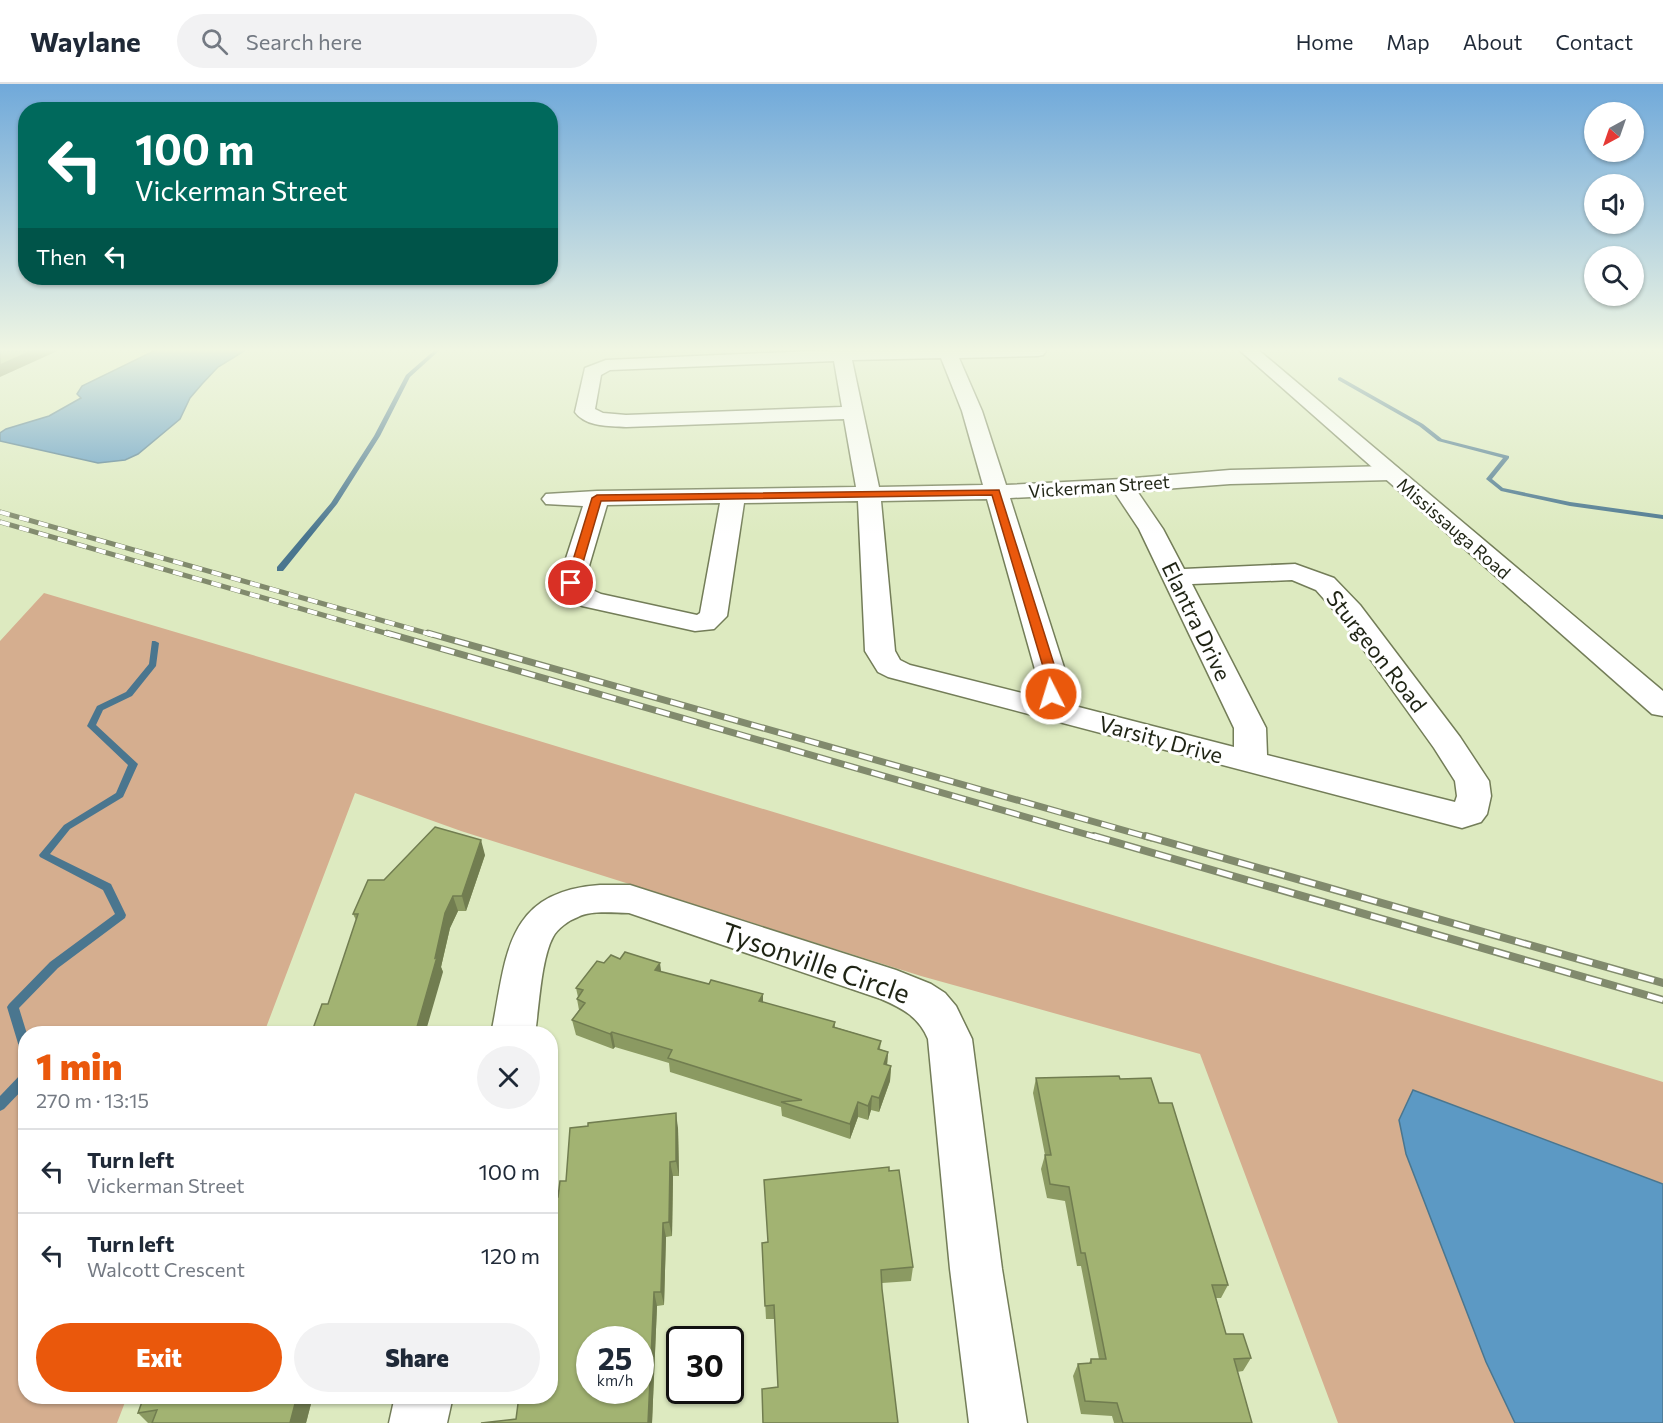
<!DOCTYPE html>
<html lang="en">
<head>
<meta charset="utf-8">
<style>
	body { margin:0; font-family:Commissioner,sans-serif; background:#f2f2f3; color:#1f2937; height:100vh; display:flex; flex-direction:column; font-size:22px; white-space:nowrap }
	* { box-sizing:border-box; margin:0 }
	p { font-size:20px; color:#747a83 }
	.icon { flex:none; width:33px; height:33px; fill:none; stroke:currentColor; stroke-width:2; stroke-linecap:round; stroke-linejoin:round }
	.map { position:relative; flex:1; overflow:hidden }
	.side { position:absolute; left:18px; top:942px; width:540px; height:378px; display:flex; flex-direction:column; background:#fff; border-radius:24px; box-shadow:0 2px 4px #0004 }
	.side>* { flex:none }
	.top-card { position:absolute; left:18px; top:18px; width:540px; height:183px; border-radius:24px; box-shadow:0 2px 4px #0004; background:#00695c; color:#fff; overflow:hidden }
	.needle { width:39px; rotate:220deg }
	.controls { position:absolute; left:1584px; top:18px; display:grid; gap:12px }
	.controls a { display:grid; place-items:center; width:60px; height:60px; border-radius:50%; background:#fff; box-shadow:0 2px 4px #0004; font-size:30px }
	.speed { position:absolute; left:576px; top:1242px; display:flex; gap:12px; font-size:30px; font-weight:700; text-align:center }
	.speed>* { display:grid; place-content:center; width:78px; height:78px; border-radius:50%; background:#fff; box-shadow:0 2px 4px #0004; line-height:1 }
	.speed small { font-size:15px; font-weight:400 }
	.speed .limit { border:3px solid #111; border-radius:9px; background:#fff; color:#111 }
	.pin { position:absolute; display:grid; place-items:center; width:51px; height:51px; color:#fff; margin:-26px; border:3px solid #fff; border-radius:50%; box-shadow:0 2px 6px #0007 }
	.me { position:absolute; width:66px; margin:-33px; rotate:355deg; stroke-linejoin:round; filter:drop-shadow(0 0 4px #0008) }
	.turn { display:flex; align-items:center; gap:21px; height:126px; padding:0 18px; font-size:27px }
	.turn .icon { width:78px; height:78px; stroke-width:2.5 }
	.turn b { display:block; font-size:42px; line-height:51px }
	.then { display:flex; align-items:center; height:57px; padding:0 18px; background:#0003; gap:12px; font-size:22px }
	.round { display:grid; place-items:center; flex:none; width:63px; height:63px; border-radius:32px; background:#f2f2f3 }
	.overview { display:flex; align-items:center; justify-content:space-between; height:102px; padding:0 18px }
	h1 { font-size:36px; font-weight:800; line-height:45px; color:#ea580c }
	.primary-button { display:flex; gap:12px; margin-top:auto; padding:12px 18px }
	.primary-button a { flex:1; height:69px; border-radius:36px; background:#ea580c; color:#fff; font-size:24px; font-weight:800; line-height:69px; text-align:center }
	.primary-button a+a { background:#f2f2f3; color:#1f2937 }
	ul { padding:0; list-style:none }
	li { display:flex; align-items:center; gap:18px; height:84px; padding:0 18px; border-top:2px solid #e0e1e3 }
	li div { flex:1 }
	li b { display:block; font-size:22px }
	li em { font-style:normal }
	header { display:flex; align-items:center; gap:36px; box-sizing:border-box; height:84px; padding:0 30px; background:#fff; border-bottom:2px solid #e0e1e3 }
	header strong { font-size:28px }
	nav { display:flex; gap:33px; margin-inline-start:auto; font-size:21px }
	.search { width:420px; height:54px; background:#f2f2f3; display:flex; align-items:center; gap:15px; box-sizing:border-box; padding:0 21px; border-radius:33px; color:#747a83; font-size:22px }
	.map>svg:first-child { display:block }
	.green { fill:#d5ae8f }
	.water { fill:#5c99c4; stroke:#4a768f; stroke-width:1.5 }
	.lines { fill:none; stroke-linecap:round; stroke-linejoin:round }
	.stream { fill:#4a768f; fill-rule:evenodd }
	.street-casing { stroke:#737d58; stroke-width:3 }
	.secondary-casing { stroke:#737d58; stroke-width:3 }
	.street { fill:#fff; fill-rule:evenodd }
	.secondary { fill:#fff; fill-rule:evenodd }
	.rail-far2-casing { stroke:#818a6d; stroke-width:5 }
	.rail-far1-casing { stroke:#818a6d; stroke-width:7 }
	.rail-casing { stroke:#818a6d; stroke-width:8 }
	.rail-far2 { stroke:#fff; stroke-width:4; stroke-dasharray:10; stroke-linecap:butt }
	.rail-far1 { stroke:#fff; stroke-width:4.5; stroke-dasharray:14; stroke-linecap:butt }
	.rail { stroke:#fff; stroke-width:5; stroke-dasharray:16; stroke-linecap:butt }
	.wall { fill:#8b9a62 }
	.shaded-wall { fill:#717d50 }
	.building { fill:#a2b372; stroke:#717d50; stroke-width:1.5; fill-rule:evenodd }
	.route { fill:#ea580c; stroke:#983908; stroke-width:1.5 }
	.labels { text-anchor:middle; dominant-baseline:central; stroke-width:6; stroke-linejoin:round; paint-order:stroke }
	.far-street-label { font-size:18px; fill:#1f2414; stroke:#fff }
	.street-label { font-size:22px; fill:#1f2414; stroke:#fff }
	.near-street-label { font-size:27px; fill:#1f2414; stroke:#fff }
</style>
</head>
<body>
<header>
<strong>Waylane</strong>
<div class="search"><svg class="icon" aria-label="search" viewBox="0 0 24 24"><circle cx="10" cy="10" r="6"/><path d="M15 15l6 6"/></svg>Search here</div>
<nav><a>Home</a><a>Map</a><a>About</a><a>Contact</a></nav>
</header>
<div class="map">
<svg width="1663" height="1339" viewBox="0 0 1663 1339">
	<rect width="100%" height="100%" fill="#ddeac0"/>
	<!-- green -->
	<polygon class="green" points="44,509 437,626 1663,998 1663,1339 1338,1339 1200,970 921,892 461,747 355,709 264,949 26,950 26,1312 127,1313 117,1339 0,1339 0,557"/>
	<!-- water -->
	<g class="water">
		<polygon points="160,264 244,264 244,267 218,283 202,300 190,314 180,335 138,370 125,376 98,379 0,357 0,349 6,345 49,332 81,314 77,310 82,302"/>
		<polygon points="1413,1006 1663,1100 1663,1339 1515,1339 1486,1278 1406,1070 1399,1036"/>
	</g>
	<g class="lines">
		<!-- stream -->
		<g class="stream">
			<polygon points="437,264 442,264 410,293 380,352 337,420 283,487 277,487 277,483 331,419 374,352 406,291"/>
			<polygon points="1340,293 1423,340 1442,355 1509,372 1509,374 1492,395 1503,404 1570,418 1663,431 1663,435 1570,422 1501,407 1486,395 1503,374 1438,357 1419,342 1338,296 1338,294"/>
			<polygon points="152,557 155,557 159,559 156,582 132,612 103,626 96,641 138,680 123,713 70,745 50,770 111,800 126,831 125,834 58,884 19,924 27,950 26,950 26,971 22,970 20,966 7,923 9,920 50,878 115,830 103,806 40,773 39,771 64,741 116,709 128,681 87,642 97,622 126,608 149,580"/>
			<polygon points="26,988 26,1002 4,1025 0,1027 0,1012 22,989"/>
		</g>
		<!-- street casing -->
		<g class="street-casing">
			<g id="street">
				<path d="M832,264h212l2,3 -3,4 -6,1 -78,2 23,53 24,74 116,-6 108,-9 160,-4 8,2 3,5 -3,5 -8,2 -160,4 -93,7 26,38 21,40 111,-5 39,14 26,27 100,132 29,44 2,15 -4,18 -6,8 -19,6 -574,-151 -10,-5 -13,-21 -7,-150 -114,2 -17,113 -13,13 -19,2 -113,-25 -17,-8 -7,-15 25,-77 -37,-2 -4,-5 4,-5 51,-3 259,-4 -12,-68 -218,8c-17,-1 -40,0 -51,-15l10,-44 21,-8 227,-10zM941,274l21,53 21,74 -104,2 -27,-127zM834,277l8,46 -216,8 -23,-2 -8,-4 6,-34 9,-5zM1115,409l24,36 95,199v19l-171,-44 5,-23 -58,-182zM987,415l51,181 -4,16 -124,-31 -10,-5 -5,-9 -14,-150zM720,419l-20,110 -3,2 -96,-21 -15,-7 -2,-4 23,-78zM1292,496l24,10 24,27 94,131 21,33 2,15 -2,6 -188,-47 -1,-27 -74,-144z"/>
				<path d="M600,801h30l266,85 35,14 14,9 11,13 16,33 30,230 25,154h-58l-19,-154 -22,-230c-9,-22 -26,-31 -47,-40l-252,-86c-16,0 -37,-3 -51,4 -9,3 -21,12 -25,20 -12,22 -14,71 -18,97h-44c16,-76 12,-142 109,-149z"/>
				<polygon points="395,1312 453,1312 447,1339 389,1339"/>
			</g>
		</g>
		<!-- secondary casing -->
		<g class="secondary-casing">
			<polygon id="secondary" points="1237,264 1256,264 1663,607 1663,632 1652,630"/>
		</g>
		<!-- street -->
		<use href="#street" class="street"/>
		<!-- secondary -->
		<use href="#secondary" class="secondary"/>
		<!-- rail-far2 casing -->
		<g class="rail-far2-casing">
			<g id="rail-far2">
				<polyline points="0,428 433,551"/>
				<polyline points="0,438 392,551"/>
			</g>
		</g>
		<!-- rail-far1 casing -->
		<g class="rail-far1-casing">
			<g id="rail-far1">
				<polyline points="387,549 1099,754"/>
				<polyline points="428,549 1151,754"/>
			</g>
		</g>
		<!-- rail casing -->
		<g class="rail-casing">
			<g id="rail">
				<polyline points="1094,752 1663,916"/>
				<polyline points="1146,752 1663,899"/>
			</g>
		</g>
		<!-- rail-far2 -->
		<use href="#rail-far2" class="rail-far2"/>
		<!-- rail-far1 -->
		<use href="#rail-far1" class="rail-far1"/>
		<!-- rail -->
		<use href="#rail" class="rail"/>
	</g>
	<!-- wall -->
	<g class="wall">
		<polygon points="485,771 466,827 458,827 450,844 441,883 443,888 356,836 353,830 384,796"/>
		<polygon points="620,875 763,919 835,938 835,943 881,957 880,965 888,968 887,981 891,982 890,997 879,1028 871,1026 868,1036 858,1033 850,1055 782,1032 781,1023 670,988 669,979 615,963 613,965 576,951 572,936 579,926 577,915 578,913 576,904 604,879"/>
		<polygon points="1036,994 1120,995 1159,1019 1228,1201 1221,1214 1216,1214 1226,1250 1251,1274 1243,1287 1237,1288 1252,1339 1114,1339 1112,1332 1081,1330 1073,1292 1078,1280 1089,1279 1091,1275 1099,1275 1081,1182 1077,1182 1065,1117 1047,1114 1041,1085 1045,1071 1033,1009"/>
		<polygon points="678,1044 679,1092 673,1092 672,1152 666,1153 664,1221 657,1222 652,1339 516,1335 558,1113 566,1097"/>
		<polygon points="762,1159 913,1183 911,1197 882,1199 778,1303 775,1235 766,1235"/>
		<polygon points="144,1312 313,1312 306,1339 148,1339 138,1329"/>
	</g>
	<!-- shaded-wall -->
	<g class="shaded-wall">
		<polygon points="38,264 64,264 0,293 0,281"/>
		<polygon points="481,756 485,771 466,827 462,812"/>
		<polygon points="453,812 458,827 450,844 441,883 443,888 425,950 415,950 445,829"/>
		<polygon points="660,879 662,894 655,886"/>
		<polygon points="763,910 763,925 759,917"/>
		<polygon points="612,948 615,963 613,965 610,950"/>
		<polygon points="888,968 887,982 884,980"/>
		<polygon points="891,982 890,997 879,1028 879,1014"/>
		<polygon points="872,1012 871,1026 868,1036 868,1022"/>
		<polygon points="858,1018 858,1033 850,1055 850,1040"/>
		<polygon points="676,1029 678,1044 679,1092 676,1077"/>
		<polygon points="670,1078 673,1092 672,1152 669,1138"/>
		<polygon points="663,1139 666,1153 664,1221 661,1208"/>
		<polygon points="654,1208 657,1222 652,1339 648,1339"/>
		<polygon points="297,1312 313,1312 306,1339 290,1339"/>
	</g>
	<!-- building -->
	<g class="building">
		<polygon points="0,264 38,264 0,281"/>
		<polygon points="435,743 481,756 462,812 453,812 445,829 435,874 437,873 415,950 311,950 322,920 328,920 358,830 353,830 368,796 384,796"/>
		<polygon points="625,868 660,879 655,886 709,900 711,896 763,910 759,917 835,938 833,943 881,957 878,965 888,968 884,980 891,982 879,1014 872,1012 868,1022 858,1018 850,1040 781,1018 802,1016 668,974 672,966 612,948 610,950 572,936 585,919 577,915 583,906 576,904 597,877 604,879 611,871 620,875"/>
		<polygon points="1119,992 1120,995 1151,994 1159,1019 1172,1019 1228,1201 1212,1201 1226,1250 1243,1250 1251,1274 1234,1275 1252,1339 1123,1339 1117,1319 1085,1317 1078,1280 1091,1279 1091,1275 1106,1275 1085,1169 1081,1169 1069,1103 1050,1100 1045,1071 1051,1071 1036,994"/>
		<path d="M676,1029v48l-6,1 -1,60 -6,1 -2,69h-7l-6,131h-167l35,-4 3,-23h31v-198l8,-1 2,-16h6l4,-53 18,-2v-3zM590,1256h50v50h-50z"/>
		<polygon points="889,1083 889,1087 899,1086 913,1183 881,1186 882,1205 898,1339 763,1339 762,1305 778,1303 774,1221 765,1222 762,1159 768,1158 764,1096"/>
		<polygon points="144,1312 297,1312 290,1339 152,1339 157,1326 138,1329"/>
	</g>
	<!-- sky -->
	<linearGradient id="sky" x2="0" y2="1"><stop stop-color="#70a9da"/><stop offset="0.59" stop-color="#f0f6e3"/><stop offset="1" stop-color="#f0f6e3" stop-opacity="0"/></linearGradient>
	<rect width="1663" height="451" fill="url(#sky)"/>
	<!-- route -->
	<polygon class="route" points="999,406 1059,596 1055,613 1051,614 1045,610 1047,596 992,411 601,417 577,499 571,502 566,499 592,414 597,411"/>
	<g class="labels">
		<!-- far-street labels -->
		<g class="far-street-label">
			<text transform="translate(1099 402) rotate(-4)">Vickerman Street</text>
			<text transform="translate(1454 444) rotate(41)">Mississauga Road</text>
		</g>
		<!-- street labels -->
		<g class="street-label">
			<text transform="translate(1197 537) rotate(64)">Elantra Drive</text>
			<text transform="translate(1377 567) rotate(52)">Sturgeon Road</text>
			<text transform="translate(1161 655) rotate(15)">Varsity Drive</text>
		</g>
		<!-- near-street labels -->
		<g class="near-street-label">
			<text transform="translate(816 878) rotate(19)">Tysonville Circle</text>
		</g>
	</g>
</svg>
<div class="controls">
<a><svg class="needle" viewBox="-14 -14 28 28"><path d="M0-13l5 13h-10z" fill="#e53935"/><path d="M0 13l5-13h-10z" fill="#747a83"/></svg></a>
<a><svg class="icon" aria-label="sound" viewBox="0 0 24 24"><path d="M4 9h4l5-4v14l-5-4H4zM17 9q2 3 0 6"/></svg></a>
<a><svg class="icon" aria-label="search" viewBox="0 0 24 24"><circle cx="10" cy="10" r="6"/><path d="M15 15l6 6"/></svg></a>
</div>
<div class="speed"><div>25<small>km/h</small></div><div class="limit">30</div></div>
<div class="pin" style="left:571px;top:499px;background:#d93025"><svg class="icon" aria-label="arrive" viewBox="0 0 24 24"><path d="M6 21V4h12l-3 4 3 4H6"/></svg></div>
<svg class="me" style="left:1051px;top:610px" viewBox="-20 -20 40 40"><circle r="17" fill="#ea580c" stroke="#fff" stroke-width="3"/><path d="M0-11L8 9 0 5-8 9z" fill="#fff"/></svg>
<div class="top-card">
<div class="turn"><svg class="icon" aria-label="left" viewBox="0 0 24 24"><path d="M17 20v-9H6M10 6l-5 5 5 5"/></svg><div><b>100 m</b>Vickerman Street</div></div>
<div class="then">Then<svg class="icon" aria-label="left" viewBox="0 0 24 24"><path d="M17 20v-9H6M10 6l-5 5 5 5"/></svg></div>
</div>
<section class="side">
<div class="overview"><div><h1>1 min</h1><p>270 m · 13:15</p></div><a class="round"><svg class="icon" aria-label="close" viewBox="0 0 24 24"><path d="M6 6l12 12M18 6L6 18"/></svg></a></div>
<ul>
<li><svg class="icon" aria-label="left" viewBox="0 0 24 24"><path d="M17 20v-9H6M10 6l-5 5 5 5"/></svg><div><b>Turn left</b><p>Vickerman Street</p></div><em>100 m</em></li>
<li><svg class="icon" aria-label="left" viewBox="0 0 24 24"><path d="M17 20v-9H6M10 6l-5 5 5 5"/></svg><div><b>Turn left</b><p>Walcott Crescent</p></div><em>120 m</em></li>
</ul>
<div class="primary-button"><a>Exit</a><a>Share</a></div>
</section>
</div>
</body>
</html>
